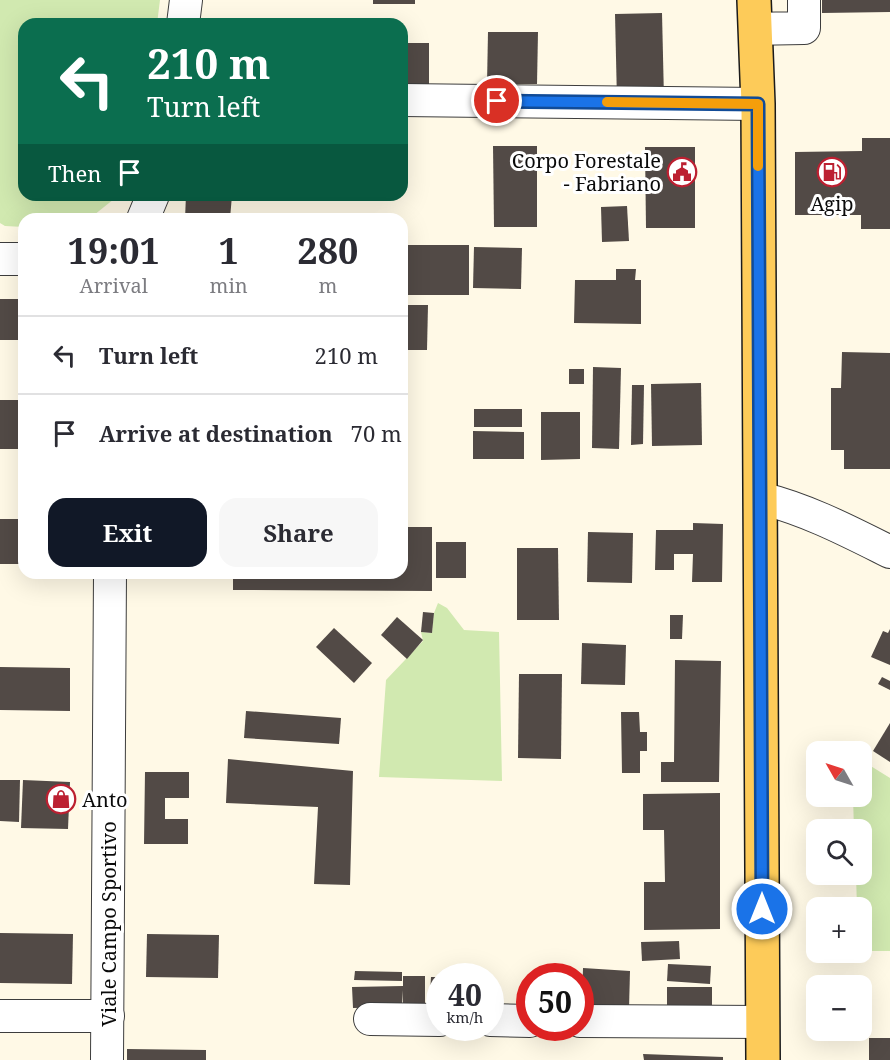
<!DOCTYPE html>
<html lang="en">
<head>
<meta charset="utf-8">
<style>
	body { margin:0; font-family:"Noto Serif",serif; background:#f7f7f7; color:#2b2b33; height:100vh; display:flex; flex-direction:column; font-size:22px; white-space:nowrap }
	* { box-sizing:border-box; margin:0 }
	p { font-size:20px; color:#7c7c81 }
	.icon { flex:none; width:33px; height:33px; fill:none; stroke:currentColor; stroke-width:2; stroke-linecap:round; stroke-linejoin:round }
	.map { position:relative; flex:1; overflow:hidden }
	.side { position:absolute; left:18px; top:213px; width:390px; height:366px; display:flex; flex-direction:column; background:#fff; border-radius:18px; box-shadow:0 6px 24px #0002 }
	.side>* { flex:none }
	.top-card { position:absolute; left:18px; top:18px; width:390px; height:183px; border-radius:18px; box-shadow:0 6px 24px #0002; background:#0b6e4f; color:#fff; overflow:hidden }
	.needle { width:39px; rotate:309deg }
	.tools { position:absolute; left:806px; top:741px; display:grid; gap:12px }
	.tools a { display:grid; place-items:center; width:66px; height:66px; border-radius:12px; background:#fff; box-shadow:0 6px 24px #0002; font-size:30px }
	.speed { position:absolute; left:426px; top:963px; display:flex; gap:12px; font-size:30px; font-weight:700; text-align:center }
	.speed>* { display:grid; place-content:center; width:78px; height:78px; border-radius:50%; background:#fff; box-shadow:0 6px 24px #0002; line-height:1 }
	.speed small { font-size:15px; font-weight:400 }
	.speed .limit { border:9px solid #d22; background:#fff; color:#111 }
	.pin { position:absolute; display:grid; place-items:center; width:51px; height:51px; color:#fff; margin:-26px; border:3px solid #fff; border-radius:50%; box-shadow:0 2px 6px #0007 }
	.me { position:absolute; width:66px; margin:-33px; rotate:0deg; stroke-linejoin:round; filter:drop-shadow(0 0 4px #0008) }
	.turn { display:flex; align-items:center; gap:21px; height:126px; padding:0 30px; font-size:27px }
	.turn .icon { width:78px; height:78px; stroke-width:2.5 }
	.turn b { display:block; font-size:42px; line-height:51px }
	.then { display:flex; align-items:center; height:57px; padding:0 30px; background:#0003; gap:12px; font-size:22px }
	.eta { display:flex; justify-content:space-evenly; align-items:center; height:102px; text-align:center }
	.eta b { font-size:36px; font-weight:700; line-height:42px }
	.action { display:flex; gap:12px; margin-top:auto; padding:12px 30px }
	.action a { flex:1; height:69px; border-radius:18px; background:#111827; color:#fff; font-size:24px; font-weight:700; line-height:69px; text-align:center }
	.action a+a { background:#f7f7f7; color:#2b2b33 }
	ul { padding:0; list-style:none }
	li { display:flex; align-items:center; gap:18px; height:78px; padding:0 30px; border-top:2px solid #e1e1e2 }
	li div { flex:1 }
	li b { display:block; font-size:22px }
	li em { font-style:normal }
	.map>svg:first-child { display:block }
	.green { fill:#d1e9b0 }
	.building { fill:#524a46 }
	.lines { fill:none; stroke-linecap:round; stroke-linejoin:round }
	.minor-casing { stroke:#3d3d3d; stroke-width:34 }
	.major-casing { stroke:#1b1b1b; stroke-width:36 }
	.minor { stroke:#fff; stroke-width:32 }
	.major { stroke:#fdcb59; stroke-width:33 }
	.route-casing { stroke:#114b97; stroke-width:15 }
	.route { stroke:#1a73e8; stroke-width:10 }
	.slow { stroke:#f59e0b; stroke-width:10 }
	.labels { text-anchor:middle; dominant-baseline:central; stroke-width:6; stroke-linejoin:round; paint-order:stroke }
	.poi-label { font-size:20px; fill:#0a0a0a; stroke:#fff; text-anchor:end }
	.street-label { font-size:20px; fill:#0a0a0a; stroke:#fff }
</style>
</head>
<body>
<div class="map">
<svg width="890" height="1060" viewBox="0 0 890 1060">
	<rect width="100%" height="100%" fill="#fff9e6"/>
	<!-- green -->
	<g class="green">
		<polygon points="0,0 160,0 157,24 24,24 24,195 119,195 89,219 24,219 24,227 5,226 0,223"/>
		<polygon points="438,603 447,608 464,630 499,632 502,781 379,777 386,680 423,641 421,632 432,633 434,613"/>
		<polygon points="861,760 890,778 890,951 861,951 861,908 857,907 856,875 861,874 861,830 854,829 853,797 861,796"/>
	</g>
	<!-- building -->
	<g class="building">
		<rect x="373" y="0" width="42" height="4"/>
		<polygon points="822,0 890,0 890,12 822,13"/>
		<polygon points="662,13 664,99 617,101 615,14"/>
		<polygon points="488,32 538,32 537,84 487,84"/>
		<rect x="402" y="43" width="27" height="47"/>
		<polygon points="862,138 890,138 890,229 861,229 861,215 795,215 795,152 862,151"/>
		<polygon points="493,146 537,146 537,227 494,227"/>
		<polygon points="645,147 695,147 695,228 646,228"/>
		<polygon points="186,195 232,195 230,219 185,219"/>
		<polygon points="287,195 386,195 386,200 287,198"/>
		<polygon points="627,206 629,241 602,242 601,207"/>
		<rect x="404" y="245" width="65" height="50"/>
		<polygon points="474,247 522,248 521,289 473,288"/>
		<polygon points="616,269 636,269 635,280 641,280 641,324 574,323 575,280 616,280"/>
		<rect x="0" y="299" width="24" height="41"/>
		<polygon points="408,305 428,305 427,350 407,350"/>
		<polygon points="842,352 890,353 890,469 844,469 844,450 831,450 831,388 841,388"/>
		<polygon points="593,367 621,368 619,449 592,448"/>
		<rect x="569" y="369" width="15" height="15"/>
		<polygon points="701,383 702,445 652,446 651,384"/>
		<polygon points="632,385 644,385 643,444 631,445"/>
		<rect x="0" y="400" width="24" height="49"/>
		<rect x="474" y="409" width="48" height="18"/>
		<polygon points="541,412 580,412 580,459 541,460"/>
		<polygon points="473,431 524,432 524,459 473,459"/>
		<rect x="0" y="519" width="24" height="45"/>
		<polygon points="693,523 723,524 722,582 692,582 693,554 674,554 674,570 655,570 656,530 693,530"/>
		<polygon points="402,527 432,527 432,591 233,590 233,573 402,573"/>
		<polygon points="588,532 633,533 632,583 587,582"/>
		<rect x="436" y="542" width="30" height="36"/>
		<polygon points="517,548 558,548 559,620 517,620"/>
		<polygon points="423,612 434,613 432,633 421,632"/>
		<polygon points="670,615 683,615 682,639 670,639"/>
		<polygon points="397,617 423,640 407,659 381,635"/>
		<polygon points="334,628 372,663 354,683 316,647"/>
		<polygon points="890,629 890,665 871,657 883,631 888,633"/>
		<polygon points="582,643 626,645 625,685 581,684"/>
		<polygon points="675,660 721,661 719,782 661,782 661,762 674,762"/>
		<polygon points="0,667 70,668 70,711 0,710"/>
		<polygon points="519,674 562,674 561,759 518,758"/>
		<polygon points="882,677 890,681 890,690 878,684"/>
		<polygon points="246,711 341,718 339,744 244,738"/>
		<polygon points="621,712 639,712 640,732 647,732 647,751 640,751 640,773 622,773"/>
		<polygon points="890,723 890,762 873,751"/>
		<polygon points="228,759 353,771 350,885 314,884 318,807 226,803"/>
		<polygon points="145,772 189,772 189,798 165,798 165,819 188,819 188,844 144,844"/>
		<polygon points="0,780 20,780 19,822 0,821"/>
		<polygon points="23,780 70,782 68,829 21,828"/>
		<polygon points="720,793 720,929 644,930 644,882 665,882 664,830 643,830 643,794"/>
		<polygon points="0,933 73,934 72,984 0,983"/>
		<polygon points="147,934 219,935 218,978 146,977"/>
		<polygon points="679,941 680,959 642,961 641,942"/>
		<polygon points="668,964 711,966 710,984 667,981"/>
		<polygon points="583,968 630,971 629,1009 582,1006"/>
		<polygon points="355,971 402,972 402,981 354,980"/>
		<polygon points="403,976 425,976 425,1007 403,1007 402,990 402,1007 353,1008 352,987 403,986"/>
		<polygon points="431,977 440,977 440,1010 429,1010"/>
		<polygon points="667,987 712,987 712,1013 667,1012"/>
		<rect x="869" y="1038" width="21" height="22"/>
		<polygon points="127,1049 206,1050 206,1060 127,1060"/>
		<polygon points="643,1054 723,1057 723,1060 644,1060"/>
	</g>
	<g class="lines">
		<!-- minor casing -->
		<g class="minor-casing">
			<g id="minor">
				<polyline points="183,24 186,0"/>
				<polyline points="755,29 804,28 804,0"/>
				<polyline points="402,100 758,104"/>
				<polyline points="143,219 153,195"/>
				<polyline points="0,259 24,259"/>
				<path d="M760,498c46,11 88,33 130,54"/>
				<polyline points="0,1016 108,1016"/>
				<polyline points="370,1019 440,1020"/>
				<polyline points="490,1020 530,1021"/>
				<polyline points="580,1021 763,1022"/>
				<polyline points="107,1060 110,573"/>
			</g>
		</g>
		<!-- major casing -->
		<g class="major-casing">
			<polyline id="major" points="754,0 758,104 763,1060"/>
		</g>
		<!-- minor -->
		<use href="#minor" class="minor"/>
		<!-- major -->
		<use href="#major" class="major"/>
	</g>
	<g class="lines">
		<!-- route casing -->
		<g class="route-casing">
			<polyline id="route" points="497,101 758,104 762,909"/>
		</g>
		<!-- route -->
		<use href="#route" class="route"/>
		<!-- slow -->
		<polyline class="slow" points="607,102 758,104 758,166"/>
	</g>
	<!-- icons -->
	<defs>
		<g id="civic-ring" transform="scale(1.5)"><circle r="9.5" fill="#fff" stroke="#bc2031" stroke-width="1.5"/><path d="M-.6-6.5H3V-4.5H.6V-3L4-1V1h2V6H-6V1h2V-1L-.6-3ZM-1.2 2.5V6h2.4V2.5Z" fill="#bc2031"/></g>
		<g id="fuel-ring" transform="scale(1.5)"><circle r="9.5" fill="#fff" stroke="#bc2031" stroke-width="1.5"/><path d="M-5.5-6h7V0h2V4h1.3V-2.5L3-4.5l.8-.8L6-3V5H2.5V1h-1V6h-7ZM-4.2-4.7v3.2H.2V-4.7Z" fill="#bc2031"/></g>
		<g id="shop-ring" transform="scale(1.5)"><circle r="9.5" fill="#fff" stroke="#bc2031" stroke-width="1.5"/><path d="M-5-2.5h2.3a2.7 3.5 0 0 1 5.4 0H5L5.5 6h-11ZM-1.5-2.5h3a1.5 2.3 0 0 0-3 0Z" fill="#bc2031"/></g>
	</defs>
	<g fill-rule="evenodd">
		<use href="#civic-ring" x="682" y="172"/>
		<use href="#fuel-ring" x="832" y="172"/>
		<use href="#shop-ring" x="61" y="799"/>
	</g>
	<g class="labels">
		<!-- poi labels -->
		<g class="poi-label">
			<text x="661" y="160">Corpo Forestale<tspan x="661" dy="23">- Fabriano</tspan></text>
			<text x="832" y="203" text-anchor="middle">Agip</text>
			<text x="82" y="799" text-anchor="start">Anto</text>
		</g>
		<!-- street labels -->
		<g class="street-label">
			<text transform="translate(108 924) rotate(-90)">Viale Campo Sportivo</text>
		</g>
	</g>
</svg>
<div class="tools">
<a><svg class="needle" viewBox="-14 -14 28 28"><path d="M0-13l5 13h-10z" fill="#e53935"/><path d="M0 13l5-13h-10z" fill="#7c7c81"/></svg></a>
<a><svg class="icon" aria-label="search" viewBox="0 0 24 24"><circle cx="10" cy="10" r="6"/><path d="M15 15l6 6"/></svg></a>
<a>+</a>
<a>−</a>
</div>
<div class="speed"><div>40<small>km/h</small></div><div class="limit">50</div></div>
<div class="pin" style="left:497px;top:101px;background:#d93025"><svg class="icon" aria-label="arrive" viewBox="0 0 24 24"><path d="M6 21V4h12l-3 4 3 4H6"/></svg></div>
<svg class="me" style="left:762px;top:909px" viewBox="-20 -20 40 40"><circle r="17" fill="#1a73e8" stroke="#fff" stroke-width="3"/><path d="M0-11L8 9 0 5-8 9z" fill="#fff"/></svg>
<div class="top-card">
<div class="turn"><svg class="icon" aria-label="left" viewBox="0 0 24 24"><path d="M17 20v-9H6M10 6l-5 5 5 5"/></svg><div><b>210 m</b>Turn left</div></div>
<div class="then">Then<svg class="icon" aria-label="arrive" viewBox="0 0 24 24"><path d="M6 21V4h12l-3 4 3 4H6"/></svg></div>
</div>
<section class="side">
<div class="eta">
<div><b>19:01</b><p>Arrival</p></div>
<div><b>1</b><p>min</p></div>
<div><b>280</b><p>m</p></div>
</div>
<ul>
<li><svg class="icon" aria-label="left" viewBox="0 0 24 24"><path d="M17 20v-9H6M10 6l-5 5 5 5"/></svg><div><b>Turn left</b></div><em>210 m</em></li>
<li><svg class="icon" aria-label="arrive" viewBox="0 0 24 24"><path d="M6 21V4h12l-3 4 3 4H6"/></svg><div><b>Arrive at destination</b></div><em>70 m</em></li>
</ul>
<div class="action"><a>Exit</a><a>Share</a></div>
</section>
</div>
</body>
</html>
